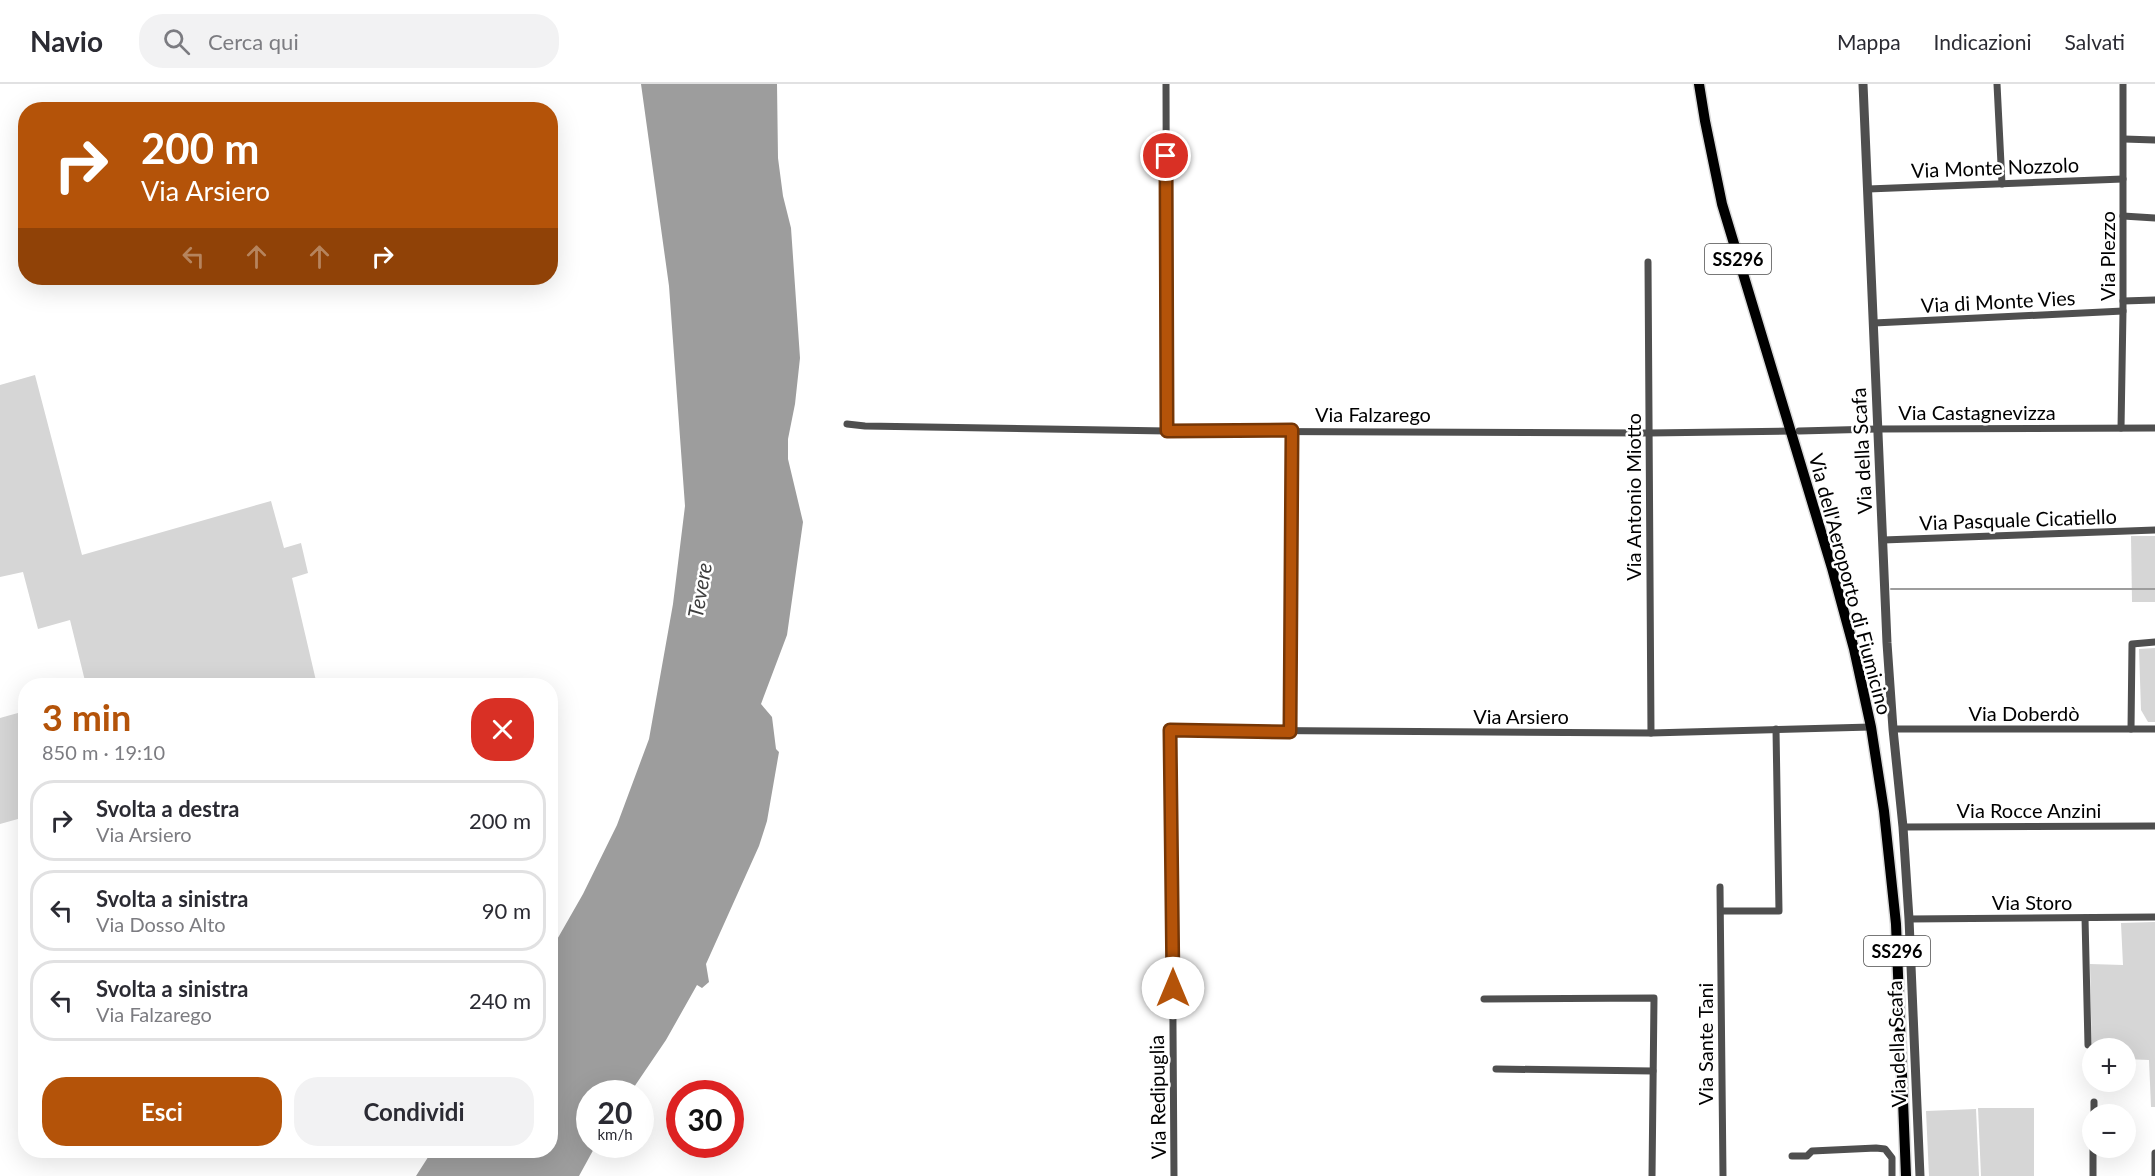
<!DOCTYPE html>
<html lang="it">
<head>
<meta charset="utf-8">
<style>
	body { margin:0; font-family:Lato,sans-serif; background:#f2f2f3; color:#2b2b33; height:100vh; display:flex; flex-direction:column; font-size:22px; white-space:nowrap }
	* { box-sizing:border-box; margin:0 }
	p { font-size:20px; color:#7c7c81 }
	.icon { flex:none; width:33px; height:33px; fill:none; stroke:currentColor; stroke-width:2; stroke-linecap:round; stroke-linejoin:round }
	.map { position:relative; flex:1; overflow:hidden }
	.details { position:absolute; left:18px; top:594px; width:540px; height:480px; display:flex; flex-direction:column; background:#fff; border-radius:24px; box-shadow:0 6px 24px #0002 }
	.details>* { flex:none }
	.banner { position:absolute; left:18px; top:18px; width:540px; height:183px; border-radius:24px; box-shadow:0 6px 24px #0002; background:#b45309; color:#fff; overflow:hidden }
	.controls { position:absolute; left:2082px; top:954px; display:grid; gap:12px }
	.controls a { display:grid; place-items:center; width:54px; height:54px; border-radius:50%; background:#fff; box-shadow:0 6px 24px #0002; font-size:30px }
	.speed { position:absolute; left:576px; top:996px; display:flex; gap:12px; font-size:30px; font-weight:700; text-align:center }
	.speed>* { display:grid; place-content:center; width:78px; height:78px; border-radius:50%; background:#fff; box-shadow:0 6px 24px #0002; line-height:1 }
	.speed small { font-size:15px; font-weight:400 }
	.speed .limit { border:9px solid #d22; background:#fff; color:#111 }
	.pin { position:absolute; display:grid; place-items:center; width:51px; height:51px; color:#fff; margin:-26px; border:3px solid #fff; border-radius:50%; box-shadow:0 2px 6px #0007 }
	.me { position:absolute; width:66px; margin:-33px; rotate:0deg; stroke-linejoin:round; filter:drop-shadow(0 0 4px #0008) }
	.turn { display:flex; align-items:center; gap:21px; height:126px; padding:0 24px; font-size:27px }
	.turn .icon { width:78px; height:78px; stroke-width:2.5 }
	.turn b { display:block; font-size:42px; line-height:51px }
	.lanes { display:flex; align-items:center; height:57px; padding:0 24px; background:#0003; justify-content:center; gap:30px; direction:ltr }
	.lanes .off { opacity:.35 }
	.round { display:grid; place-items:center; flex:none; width:63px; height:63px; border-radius:24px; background:#f2f2f3 }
	.head { display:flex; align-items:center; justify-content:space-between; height:102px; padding:0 24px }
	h1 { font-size:36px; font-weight:700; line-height:45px; color:#b45309 }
	.cta { display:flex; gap:12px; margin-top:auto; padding:12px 24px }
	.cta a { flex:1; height:69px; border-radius:24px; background:#b45309; color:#fff; font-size:24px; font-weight:700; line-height:69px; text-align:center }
	.cta a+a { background:#f2f2f3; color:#2b2b33 }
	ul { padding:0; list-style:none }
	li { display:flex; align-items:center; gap:18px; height:81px; margin:0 12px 9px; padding:0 12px; border:3px solid #e1e1e2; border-radius:24px }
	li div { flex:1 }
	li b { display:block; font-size:22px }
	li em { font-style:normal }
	header { display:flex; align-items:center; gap:36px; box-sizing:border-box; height:84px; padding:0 30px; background:#fff; border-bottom:2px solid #e1e1e2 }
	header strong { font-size:28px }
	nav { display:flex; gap:33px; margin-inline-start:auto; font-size:21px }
	.search { width:420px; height:54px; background:#f2f2f3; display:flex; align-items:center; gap:15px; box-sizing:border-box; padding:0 21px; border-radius:24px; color:#7c7c81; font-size:22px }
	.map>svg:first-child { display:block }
	.green { fill:#d6d6d6 }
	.water { fill:#9d9d9d }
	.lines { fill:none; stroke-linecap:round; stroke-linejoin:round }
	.stream { stroke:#9d9d9d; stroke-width:2 }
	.primary-casing { stroke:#dbdbdb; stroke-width:13 }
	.minor { stroke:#4f4f4f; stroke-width:7 }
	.tertiary { stroke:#4f4f4f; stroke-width:9 }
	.primary { stroke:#000; stroke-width:10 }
	.route-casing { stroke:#753606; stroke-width:15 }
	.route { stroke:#b45309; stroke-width:10 }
	.labels { text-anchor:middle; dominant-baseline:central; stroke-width:5; stroke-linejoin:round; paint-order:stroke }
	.shield { fill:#fff; stroke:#4c4c4c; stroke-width:1.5 }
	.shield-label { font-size:18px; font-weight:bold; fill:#000 }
	.street-label { font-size:20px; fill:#000; stroke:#fff }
	.water-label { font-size:21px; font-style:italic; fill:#3e3e3e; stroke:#fff }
</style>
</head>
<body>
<header>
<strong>Navio</strong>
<div class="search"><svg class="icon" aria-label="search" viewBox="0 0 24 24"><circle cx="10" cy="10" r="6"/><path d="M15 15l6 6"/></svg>Cerca qui</div>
<nav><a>Mappa</a><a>Indicazioni</a><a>Salvati</a></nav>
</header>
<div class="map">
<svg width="2155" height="1092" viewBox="0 0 2155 1092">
	<rect width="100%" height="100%" fill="#fff"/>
	<!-- green -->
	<g class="green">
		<polygon points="35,291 82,471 271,417 284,464 301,459 308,489 292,494 317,601 86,601 70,536 38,545 23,488 0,493 0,301"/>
		<polygon points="2131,452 2155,452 2155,518 2132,518"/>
		<polygon points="2155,564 2155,638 2148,638 2141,626 2139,565"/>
		<polygon points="25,627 25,733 0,740 0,634"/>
		<polygon points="2155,838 2155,1023 2151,1023 2149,976 2126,975 2126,964 2092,964 2092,974 2090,880 2123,881 2121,839"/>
		<polygon points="1978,1024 2034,1024 2034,1092 1981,1092"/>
		<polygon points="1976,1025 1979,1092 1929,1092 1926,1027"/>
	</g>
	<!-- water -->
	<polygon class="water" points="641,0 777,0 778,74 783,112 791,144 800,274 795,320 788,355 788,375 803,438 787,551 761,620 772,633 776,665 779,668 767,737 759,762 706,880 709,898 702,904 697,901 666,956 630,1009 590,1010 590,1060 596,1061 579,1092 416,1092 432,1067 550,1066 551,866 583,810 617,741 649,655 673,520 685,422 669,202"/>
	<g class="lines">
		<!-- stream -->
		<polyline class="stream" points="1891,505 2155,505"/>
		<!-- primary casing -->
		<g class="primary-casing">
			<polyline id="primary" points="1699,0 1705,37 1722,120 1832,484 1854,565 1871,643 1884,727 1896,840 1906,1092"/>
		</g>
		<!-- minor -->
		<g class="minor">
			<polyline points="1166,0 1167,347"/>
			<polyline points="1997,0 2002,100"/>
			<polyline points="2124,55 2155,56"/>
			<polyline points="1868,105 2123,95"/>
			<polyline points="2123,132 2155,134"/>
			<polyline points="1648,178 1651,649"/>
			<polyline points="2123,217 2155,216"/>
			<polyline points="1874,239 2123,227"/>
			<polyline points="847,340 865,342 1167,347 1649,349 1791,347"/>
			<polyline points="2121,344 2123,227 2123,0"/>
			<polyline points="1799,347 1877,345 2155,344"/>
			<polyline points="1883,456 2155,446"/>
			<polyline points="1893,645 2155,645"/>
			<polyline points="2131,645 2132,560 2155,558"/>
			<polyline points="1290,648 1292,346"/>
			<polyline points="1903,743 2155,742"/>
			<polyline points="1720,803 1723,1092"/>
			<polyline points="1721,827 1779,827 1776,645"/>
			<polyline points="2085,834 2088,961"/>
			<polyline points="1909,835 2155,833"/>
			<polyline points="1484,915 1654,914 1652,1092"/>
			<polyline points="1496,985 1653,987"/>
			<polyline points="2094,1030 2094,1018"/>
			<polyline points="1792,1072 1807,1072 1812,1067 1876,1064 1885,1065 1892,1074 1892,1092"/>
			<polyline points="1174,1092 1171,646 1651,649 1871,643"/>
			<polyline points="2093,1092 2093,1064"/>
			<polyline points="2155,1092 2155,1069"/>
		</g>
		<!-- tertiary -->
		<polyline class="tertiary" points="1863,0 1887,559 1893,645 1903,743 1909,835 1920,1092"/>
		<!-- primary -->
		<use href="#primary" class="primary"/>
	</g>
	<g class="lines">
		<!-- route casing -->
		<g class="route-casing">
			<polyline id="route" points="1166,72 1167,347 1292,346 1290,648 1170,646 1173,904"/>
		</g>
		<!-- route -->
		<use href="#route" class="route"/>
	</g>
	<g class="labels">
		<!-- shield labels -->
		<g class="shield">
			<rect x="1705" y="160" width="66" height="30" rx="4.5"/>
			<rect x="1864" y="852" width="66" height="30" rx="4.5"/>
		</g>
		<g class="shield-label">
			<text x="1738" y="175">SS296</text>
			<text x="1897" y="867">SS296</text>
		</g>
		<!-- street labels -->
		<g class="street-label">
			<text transform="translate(1995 83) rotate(-2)">Via Monte Nozzolo</text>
			<text transform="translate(2107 172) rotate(-90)">Via Plezzo</text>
			<text transform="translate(1998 217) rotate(-3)">Via di Monte Vies</text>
			<text x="1977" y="328">Via Castagnevizza</text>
			<text x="1373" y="330">Via Falzarego</text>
			<text transform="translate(1861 367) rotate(-93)">Via della Scafa</text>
			<text transform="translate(1633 413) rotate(-90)">Via Antonio Miotto</text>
			<text transform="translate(2018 435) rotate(-2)">Via Pasquale Cicatiello</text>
			<text transform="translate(1851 500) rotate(75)">Via dell'Aeroporto di Fiumicino</text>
			<text x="2024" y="629">Via Doberdò</text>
			<text x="1521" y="632">Via Arsiero</text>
			<text x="2029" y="726">Via Rocce Anzini</text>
			<text x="2032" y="818">Via Storo</text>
			<text transform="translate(1705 960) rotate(-90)">Via Sante Tani</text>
			<text transform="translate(1896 960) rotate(-92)">Via della Scafa</text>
			<text transform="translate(1157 1013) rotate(-91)">Via Redipuglia</text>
		</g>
		<!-- water labels -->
		<g class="water-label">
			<text transform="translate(699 506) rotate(-80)">Tevere</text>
		</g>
	</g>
</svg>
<div class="controls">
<a>+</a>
<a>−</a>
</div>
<div class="speed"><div>20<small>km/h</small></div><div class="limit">30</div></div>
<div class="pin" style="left:1166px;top:72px;background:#d93025"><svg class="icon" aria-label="arrive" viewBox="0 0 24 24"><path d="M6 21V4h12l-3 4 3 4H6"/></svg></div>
<svg class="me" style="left:1173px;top:904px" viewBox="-20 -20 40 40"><circle r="19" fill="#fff"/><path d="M0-13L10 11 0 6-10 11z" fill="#b45309"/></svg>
<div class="banner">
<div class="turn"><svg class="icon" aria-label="right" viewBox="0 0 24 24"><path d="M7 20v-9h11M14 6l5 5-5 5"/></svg><div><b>200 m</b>Via Arsiero</div></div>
<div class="lanes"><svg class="icon off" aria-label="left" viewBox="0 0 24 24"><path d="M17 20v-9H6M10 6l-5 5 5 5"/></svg><svg class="icon off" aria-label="ahead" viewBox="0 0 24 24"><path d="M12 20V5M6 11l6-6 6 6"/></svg><svg class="icon off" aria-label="ahead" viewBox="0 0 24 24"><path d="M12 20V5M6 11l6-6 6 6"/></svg><svg class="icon" aria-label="right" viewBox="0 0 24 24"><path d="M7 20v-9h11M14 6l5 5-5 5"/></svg></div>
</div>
<section class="details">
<div class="head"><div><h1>3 min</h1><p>850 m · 19:10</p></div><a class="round" style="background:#d93025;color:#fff"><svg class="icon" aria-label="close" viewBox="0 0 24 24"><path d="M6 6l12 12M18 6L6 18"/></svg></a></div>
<ul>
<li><svg class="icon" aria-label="right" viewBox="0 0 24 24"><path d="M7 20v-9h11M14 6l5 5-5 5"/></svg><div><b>Svolta a destra</b><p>Via Arsiero</p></div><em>200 m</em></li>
<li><svg class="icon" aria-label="left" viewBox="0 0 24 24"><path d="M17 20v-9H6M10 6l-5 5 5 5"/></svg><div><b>Svolta a sinistra</b><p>Via Dosso Alto</p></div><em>90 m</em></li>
<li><svg class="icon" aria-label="left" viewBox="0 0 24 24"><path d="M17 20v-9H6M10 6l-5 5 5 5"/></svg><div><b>Svolta a sinistra</b><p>Via Falzarego</p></div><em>240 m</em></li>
</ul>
<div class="cta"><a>Esci</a><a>Condividi</a></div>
</section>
</div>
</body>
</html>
